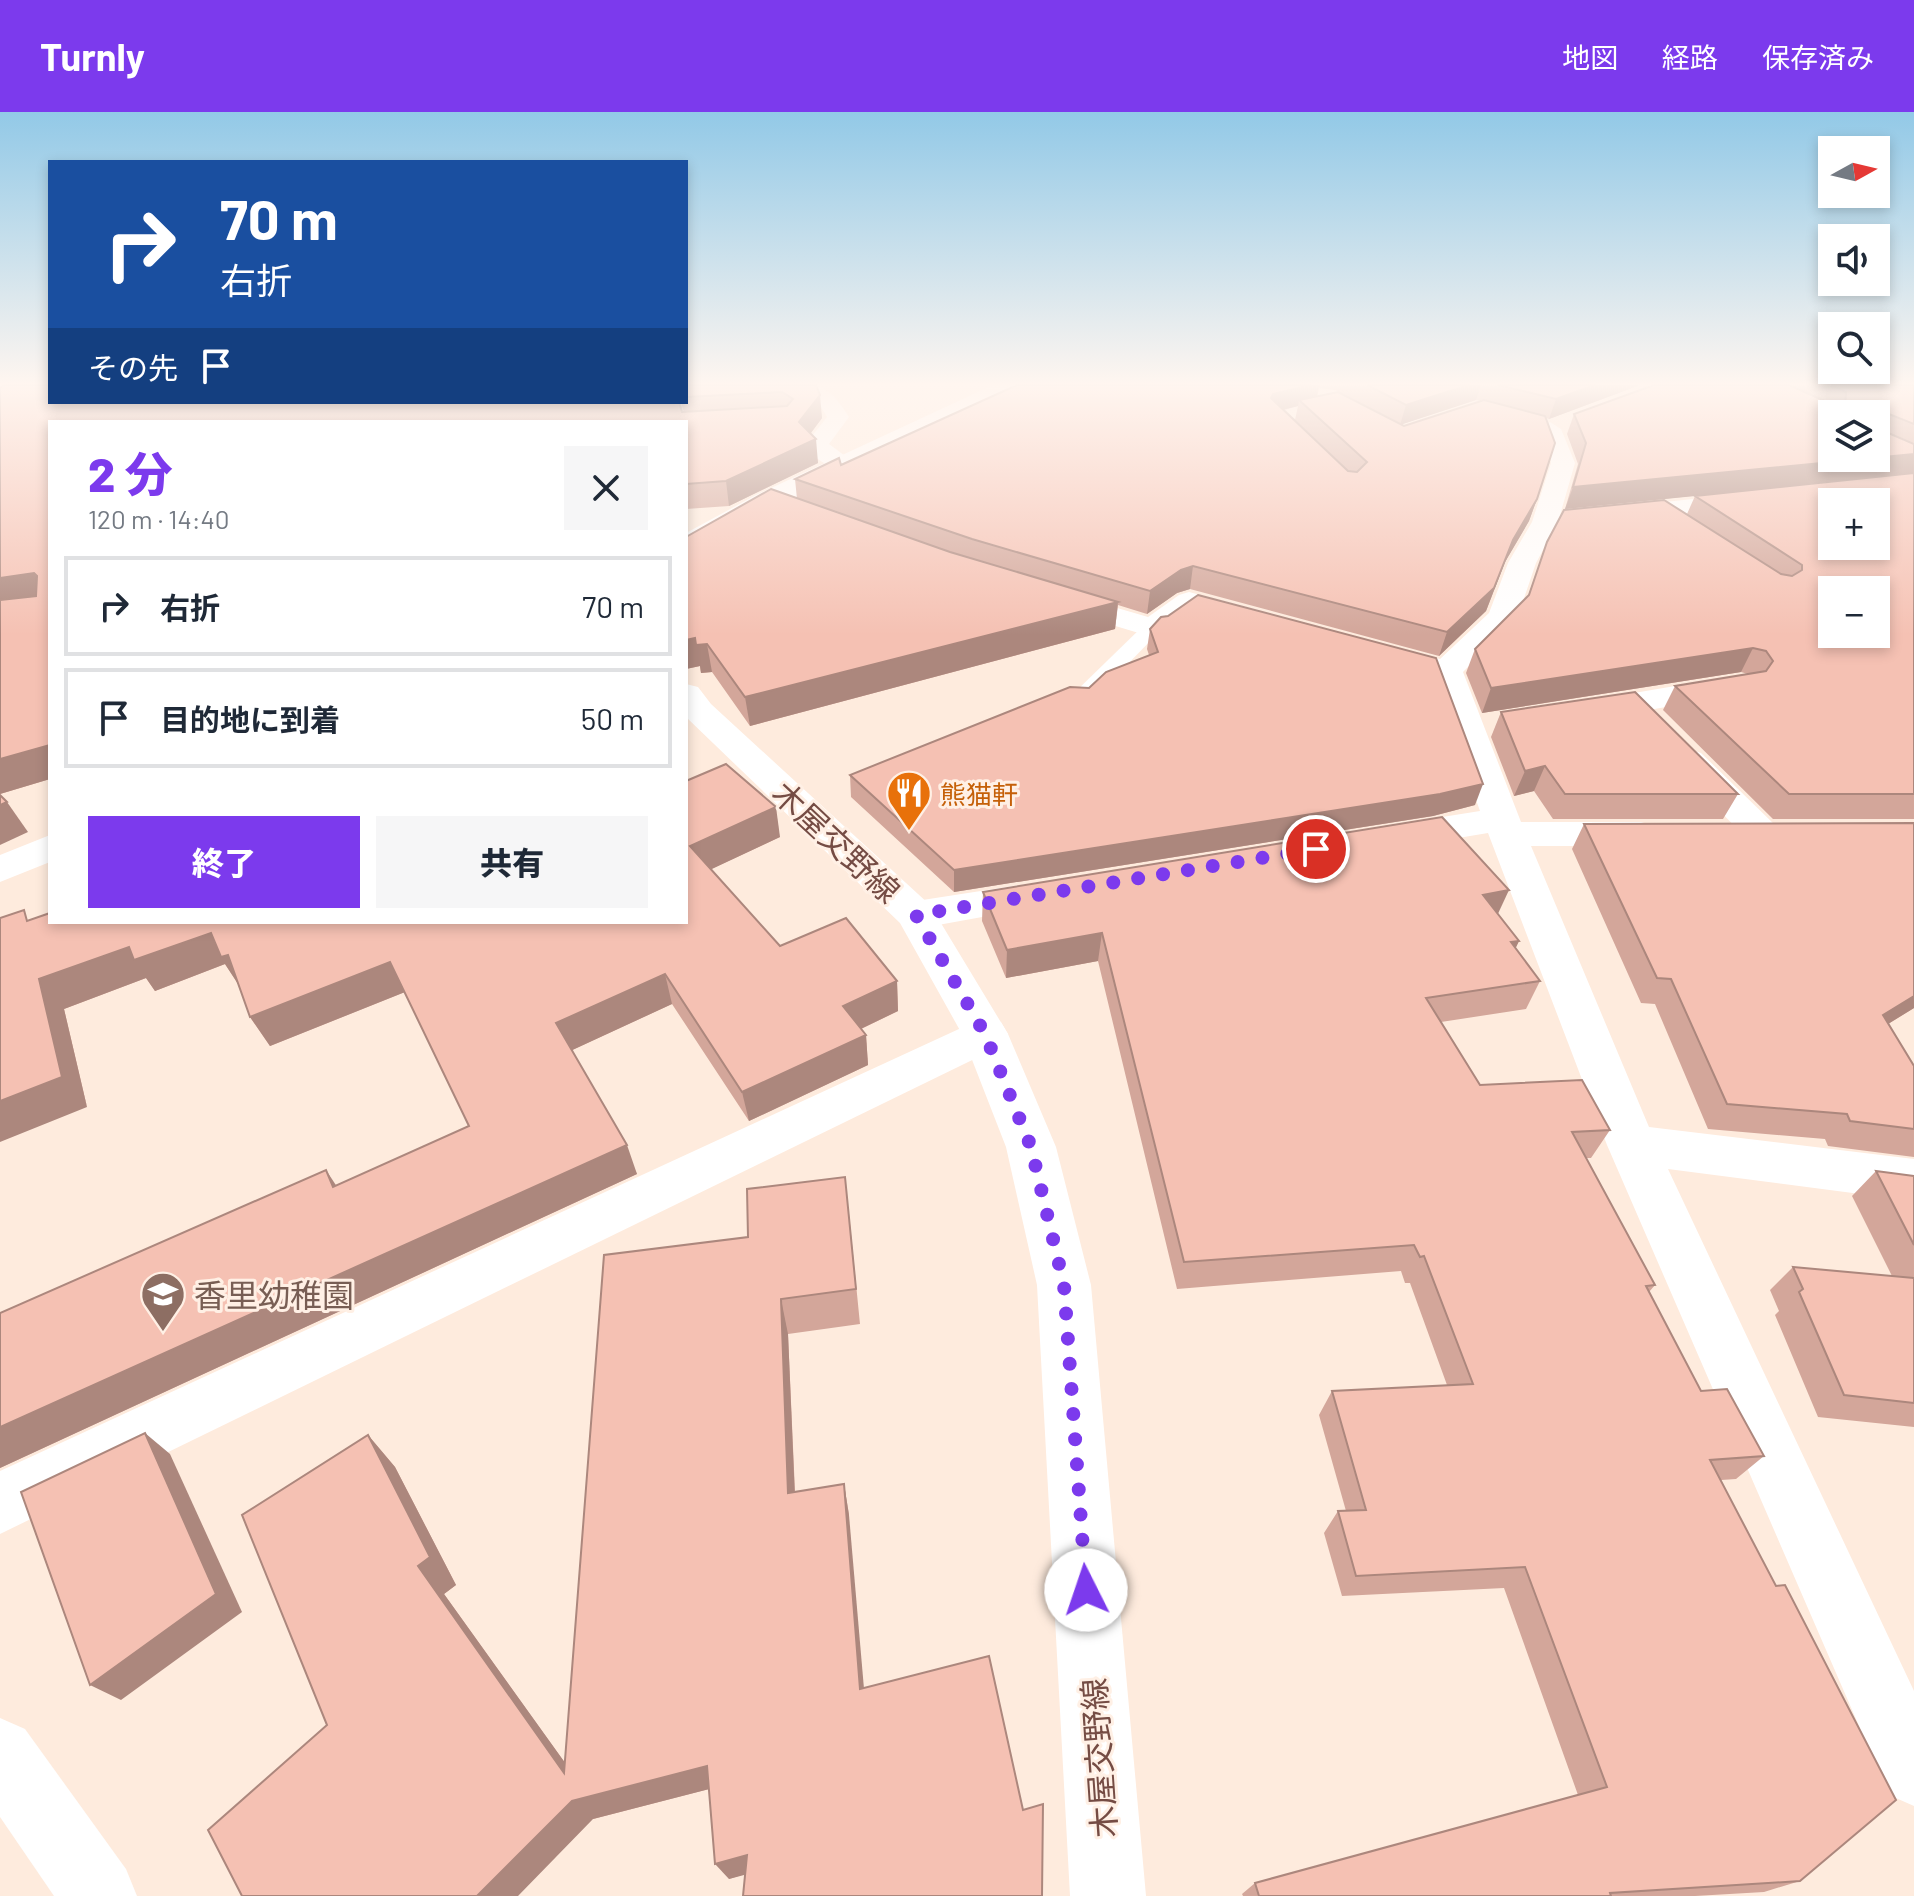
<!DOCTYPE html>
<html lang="ja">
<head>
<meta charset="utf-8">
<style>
	body { margin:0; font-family:Barlow,"Noto Sans JP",sans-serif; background:#f6f6f7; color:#1f2937; height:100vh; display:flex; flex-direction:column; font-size:30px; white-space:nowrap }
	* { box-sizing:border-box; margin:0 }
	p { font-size:26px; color:#747a83 }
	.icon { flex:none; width:44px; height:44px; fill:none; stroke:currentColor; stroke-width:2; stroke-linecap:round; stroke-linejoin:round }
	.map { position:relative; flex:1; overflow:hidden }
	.sheet { position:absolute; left:48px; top:308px; width:640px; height:504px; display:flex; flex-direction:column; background:#fff; border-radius:0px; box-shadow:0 4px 12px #0003 }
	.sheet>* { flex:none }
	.top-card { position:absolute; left:48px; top:48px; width:640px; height:244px; border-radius:0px; box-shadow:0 4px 12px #0003; background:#1a4fa0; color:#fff; overflow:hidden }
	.needle { width:52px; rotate:82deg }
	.tools { position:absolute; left:1818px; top:24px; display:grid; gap:16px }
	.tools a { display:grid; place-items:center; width:72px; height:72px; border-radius:0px; background:#fff; box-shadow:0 4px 12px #0003; font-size:40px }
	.pin { position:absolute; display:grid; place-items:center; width:68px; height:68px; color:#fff; margin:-34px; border:4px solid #fff; border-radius:50%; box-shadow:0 2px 8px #0007 }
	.me { position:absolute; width:88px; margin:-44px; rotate:356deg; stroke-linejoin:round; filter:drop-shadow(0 0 6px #0008) }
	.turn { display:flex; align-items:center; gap:28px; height:168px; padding:0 40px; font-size:36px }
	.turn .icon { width:104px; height:104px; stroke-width:2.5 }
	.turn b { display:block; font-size:56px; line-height:68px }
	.then { display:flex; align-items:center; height:76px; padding:0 40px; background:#0003; gap:16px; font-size:30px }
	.round { display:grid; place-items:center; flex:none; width:84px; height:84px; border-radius:0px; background:#f6f6f7 }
	.summary { display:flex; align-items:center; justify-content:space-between; height:136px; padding:0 40px }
	h1 { font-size:48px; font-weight:800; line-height:60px; color:#7c3aed }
	.button { display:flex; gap:16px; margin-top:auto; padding:16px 40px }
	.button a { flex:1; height:92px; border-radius:0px; background:#7c3aed; color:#fff; font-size:32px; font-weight:800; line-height:92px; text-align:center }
	.button a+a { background:#f6f6f7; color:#1f2937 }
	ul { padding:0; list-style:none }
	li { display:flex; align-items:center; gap:24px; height:100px; margin:0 16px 12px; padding:0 24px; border:4px solid #e0e1e3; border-radius:0px }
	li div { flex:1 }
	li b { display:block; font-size:30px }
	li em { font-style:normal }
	header { display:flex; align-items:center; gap:48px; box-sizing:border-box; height:112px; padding:0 40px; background:#7c3aed; color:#fff }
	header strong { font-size:38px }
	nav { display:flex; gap:44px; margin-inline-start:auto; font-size:28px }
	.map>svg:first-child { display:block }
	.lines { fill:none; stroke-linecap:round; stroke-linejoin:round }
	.service { fill:#fff; fill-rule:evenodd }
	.minor { fill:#fff; fill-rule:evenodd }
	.secondary { fill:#fff; fill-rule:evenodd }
	.wall { fill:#d3a69a; fill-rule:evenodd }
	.shaded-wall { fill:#ac877d }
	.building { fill:#f5c1b3; stroke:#ac877d; stroke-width:2; fill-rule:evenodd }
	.route { stroke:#7c3aed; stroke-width:14; stroke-dasharray:0 25.2 }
	.labels { text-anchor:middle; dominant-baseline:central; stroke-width:6; stroke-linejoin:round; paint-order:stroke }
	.food-label { font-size:26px; fill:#c56008; stroke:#fff0e5; text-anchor:start }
	.near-street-label { font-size:32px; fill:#754c44; stroke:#fff0e5 }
	.near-education-label { font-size:32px; fill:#785e54; stroke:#fff0e5; text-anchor:start }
</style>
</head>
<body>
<header>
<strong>Turnly</strong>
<nav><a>地図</a><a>経路</a><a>保存済み</a></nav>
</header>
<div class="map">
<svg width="1914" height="1784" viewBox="0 0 1914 1784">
	<rect width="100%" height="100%" fill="#feebdd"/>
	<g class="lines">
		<!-- service -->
		<polygon class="service" points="1152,510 1159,512 1162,516 1159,520 1088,593 1072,593 1069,588 1072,583 1145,512"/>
		<!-- minor -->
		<g class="minor">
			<path d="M788,273c36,0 42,2 61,32l-20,27 27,20 -3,5c-17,4 -39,-10 -49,-23l23,-29 -9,-15z"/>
			<polygon points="1550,310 1561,317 1575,351 1558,410 1536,451 1518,504 1463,560 1521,710 1641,710 1654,714 1660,722 1654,730 1641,734 1531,734 1649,1015 1914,1047 1914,1089 1668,1057 1914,1579 1914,1694 1889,1683 1607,1033 1488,721 1392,737 1379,733 1373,725 1379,717 1392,713 1480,699 1432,564 1406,557 1401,550 1406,543 1417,541 1440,547 1489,501 1508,451 1532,410 1551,351 1539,317"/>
			<polygon points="1749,381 1762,389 1758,394 1618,411 1605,403 1618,395"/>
			<polygon points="1059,479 1148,505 1179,483 1189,480 1258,498 1262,504 1258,510 1247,513 1194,499 1163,522 1152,525 1049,494 1044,488 1049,482"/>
			<polygon points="1728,565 1739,568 1744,575 1739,582 1587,609 1575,606 1570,599 1575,592 1587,589"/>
			<polygon points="1689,637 1701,641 1776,714 1782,722 1776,730 1763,734 1750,730 1677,655 1671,648 1677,641"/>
			<polygon points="50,723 50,750 0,770 0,743"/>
			<polygon points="1040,770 1054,774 1060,783 1054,792 916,817 902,813 896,803 902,793 916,789"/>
			<polygon points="985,905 1001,910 1008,922 1001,934 0,1422 0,1359"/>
			<polygon points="0,1606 25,1617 126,1757 137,1784 54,1784 0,1705"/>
		</g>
		<!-- secondary -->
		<g class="secondary">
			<polygon points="993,273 1021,273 686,440 686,421 756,383"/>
			<polygon points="686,572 698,575 711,592 930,793 1008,922 1056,1035 1091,1173 1146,1784 1070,1784 1037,1173 1006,1035 962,922 900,811 687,606"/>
		</g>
	</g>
	<!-- wall -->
	<g class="wall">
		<polygon points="686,273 816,273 822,306 811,321 818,351 729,394 686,397 686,310 50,310 50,667 0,682 50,290 682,300 684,300 681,290 686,290"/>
		<path d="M1017,273h623l-91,34 -3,-1 -9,81 -8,22 -24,41 -19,49 -47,45 -249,-67 -13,4 -30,21 -29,-9 -3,24 -365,97 -38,-54 -11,1 -1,-7 -14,3v-132l111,-38 -2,-20 46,-14zM1319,276l16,2 33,17 -51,-10zM1476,288l5,1 -77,25 -2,-2zM1298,294l-3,14 54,51 -65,-61z"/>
		<polygon points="1654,273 1914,273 1914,707 1773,707 1663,598 1675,574 1748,562 1741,560 1482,601 1466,561 1475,537 1528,484 1547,430 1687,402 1695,384 1789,374 1565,397 1578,352 1567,322 1574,302"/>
		<polygon points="1150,517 1475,693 1433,704 954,780 851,685 850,663 1089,576 1149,543 1147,537"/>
		<polygon points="1501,600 1738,682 1723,707 1553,707 1534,679 1514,684 1491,625"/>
		<polygon points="686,669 780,725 711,757 780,834 897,869 898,899 861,917 866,923 868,953 749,1009 672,892 572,938 637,1062 0,1356 0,1201 337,1073 469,1014 405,880 270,934 250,905 240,875 225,852 155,879 146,866 64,897 87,995 31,808 686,810"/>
		<polygon points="1914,711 1914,896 1888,912 1914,954 1914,1045 1828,1034 1825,1027 1708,1017 1655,892 1641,891 1572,737 1584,712"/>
		<polygon points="983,780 1498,802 1519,829 1515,836 1540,869 1526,897 1441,910 1480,973 1610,1018 1591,1046 1586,1046 1655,1173 1649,1180 1701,1279 1764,1344 1736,1367 1721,1368 1800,1769 1764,1780 1695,1784 1243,1784 1242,1782 1255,1771 1578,1683 1504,1476 1342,1484 1324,1421 1338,1399 1346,1399 1319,1303 1332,1279 1447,1273 1410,1171 1405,1171 1401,1159 1177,1177 1098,849 1006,866 982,809"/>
		<polygon points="1876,1059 1914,1064 1914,1315 1818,1305 1775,1203 1779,1199 1770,1178 1793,1155 1892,1164 1852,1084"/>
		<polygon points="849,1102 860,1212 788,1222 795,1380 844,1372 849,1403 745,1762 729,1767 709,1677 593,1707 327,1613 368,1323 395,1355 456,1473 444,1482 565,1651 748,1125"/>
	</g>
	<!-- shaded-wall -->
	<g class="shaded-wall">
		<polygon points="1311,273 1319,273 1316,290 1299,288 1298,294 1269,301 1273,282"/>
		<polygon points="1469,273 1481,273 1476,288 1400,313 1406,293"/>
		<polygon points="1595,273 1640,273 1549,307 1556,287"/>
		<polygon points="820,283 822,306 801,334 816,327 818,351 729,394 726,369 799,310"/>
		<polygon points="1914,342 1914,362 1565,397 1573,375"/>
		<polygon points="1537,387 1529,409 1505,450 1486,499 1439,544 1447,520 1513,428"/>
		<polygon points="1193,454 1190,477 1177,481 1147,502 1150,479 1181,458"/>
		<polygon points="34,461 50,488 0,496 0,466"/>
		<polygon points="1118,490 1115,517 750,614 745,585"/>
		<polygon points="695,526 707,532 712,560 701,561 700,554 686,557 686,528"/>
		<polygon points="1753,536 1741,560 1482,601 1491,576"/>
		<polygon points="50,633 50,667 0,682 0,647"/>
		<polygon points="1545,654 1534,679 1514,684 1525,659"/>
		<polygon points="1483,672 1475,693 1433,704 954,780 954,758"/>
		<polygon points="7,690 28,720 0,733 0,693"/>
		<polygon points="776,695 780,725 697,764 690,734"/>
		<polygon points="1509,778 1496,806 1483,783"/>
		<polygon points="211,821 228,843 240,875 225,852 155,879 146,866 64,897 87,995 0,1030 0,989 39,867 129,835"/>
		<polygon points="1102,821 1098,849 1006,866 1007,838"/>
		<polygon points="1519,829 1506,857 1511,830"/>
		<polygon points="390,850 405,880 270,934 250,905"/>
		<polygon points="665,862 672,892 566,941 556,911"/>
		<polygon points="897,869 898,899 846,924 843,894"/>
		<polygon points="1914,884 1914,896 1862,928 1883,903"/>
		<polygon points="866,923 868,953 749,1009 742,980"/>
		<polygon points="627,1033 637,1062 0,1356 0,1315"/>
		<polygon points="326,1058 345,1087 333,1075"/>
		<polygon points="781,1187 788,1222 796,1411 788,1381"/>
		<polygon points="145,1321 170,1342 242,1500 121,1588 90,1573"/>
		<polygon points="368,1323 395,1355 456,1473 444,1482 586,1680 564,1661 418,1454"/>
		<polygon points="844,1372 849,1403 866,1600 860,1577"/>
		<polygon points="707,1654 721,1674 593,1707 518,1784 477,1784 572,1689"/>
		<polygon points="747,1743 759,1759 729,1767 715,1752"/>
	</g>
	<!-- building -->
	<g class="building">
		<polygon points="4,273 50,273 50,290 679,290 682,300 787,294 793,287 782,280 686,285 686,273 816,273 820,283 799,310 816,327 726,369 686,372 686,310 50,310 50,633 0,647 0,488 36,484 37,464 34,461 0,466 0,276"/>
		<polygon points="1017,273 1311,273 1273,282 1271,286 1348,359 1357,360 1367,350 1299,288 1338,280 1404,314 1484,288 1545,304 1555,331 1537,387 1513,428 1494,476 1447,520 1193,454 1181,458 1150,479 972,427 795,367 839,346 841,353"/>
		<polygon points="1367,273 1469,273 1406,293"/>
		<polygon points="1498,273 1595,273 1556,287"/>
		<path d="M1654,273h135l56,25 1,-18 -15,-7h83v39l-30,-12 2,20 28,12v10l-341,33 13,-44 -12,-29zM1832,302h44v44h-44z"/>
		<path d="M1914,361v321h-125l-114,-108 91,-15 7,-10 -7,-10 -13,-3 -262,40 -16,-39 54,-54 18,-53 17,-32 100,-10 117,74 11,2 10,-6v-5l-107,-69zM1832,390h44v44h-44zM1832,478h44v44h-44z"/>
		<polygon points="771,377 950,440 1118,490 745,585 707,532 696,533 695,526 686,528 686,425"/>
		<polygon points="1198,483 1436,546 1483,672 1440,682 954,758 850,663 1070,575 1089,576 1106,560 1158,540 1150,517 1161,505 1168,504"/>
		<polygon points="1635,580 1738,682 1565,682 1545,654 1525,659 1501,600"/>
		<polygon points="726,652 776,695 690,734 780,834 846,806 897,869 843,894 866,923 742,980 665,862 556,911 627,1033 0,1315 0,1201 326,1058 333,1075 469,1014 390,850 250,905 228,843 221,845 211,821 134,848 129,835 39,867 62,965 0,989 0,806 24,798 27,809 50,801 50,810 686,810 686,669"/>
		<polygon points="0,683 7,690 0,693"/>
		<polygon points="1442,705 1509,778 1483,783 1519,829 1511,830 1540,869 1426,886 1480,973 1582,968 1610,1018 1572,1020 1655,1173 1646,1174 1701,1279 1727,1277 1764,1344 1710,1348 1776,1474 1785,1473 1896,1688 1800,1769 1610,1781 1611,1784 1259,1784 1255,1771 1607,1675 1525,1455 1356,1464 1338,1399 1366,1398 1332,1279 1473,1272 1424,1144 1420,1145 1414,1133 1184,1150 1102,821 1007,838 983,780"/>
		<polygon points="1914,711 1914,884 1883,903 1914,954 1914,1017 1850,1009 1847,1002 1727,992 1671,867 1657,866 1584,712"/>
		<polygon points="1876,1059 1914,1064 1914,1133"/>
		<polygon points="845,1065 856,1177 781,1187 788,1381 844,1372 860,1577 989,1544 1023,1698 1043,1692 1042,1784 743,1784 747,1743 715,1752 707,1654 572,1689 477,1784 242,1784 208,1718 327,1613 242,1403 368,1323 430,1445 418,1454 564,1661 604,1143 748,1125 747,1077"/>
		<polygon points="1793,1155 1914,1166 1914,1291 1844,1283 1799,1180 1803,1177"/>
		<polygon points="145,1321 216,1482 90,1573 21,1380"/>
	</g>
	<!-- sky -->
	<linearGradient id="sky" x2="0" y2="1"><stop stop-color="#92c9e7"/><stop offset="0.52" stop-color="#fff6f0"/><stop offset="1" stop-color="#fff6f0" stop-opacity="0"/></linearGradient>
	<rect width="1914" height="523" fill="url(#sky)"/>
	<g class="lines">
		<!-- route -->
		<polyline class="route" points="1086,1478 1064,1173 1031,1035 985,922 916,803 1316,737"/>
	</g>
	<!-- icons -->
	<defs>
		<g id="restaurant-pin" transform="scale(2.3)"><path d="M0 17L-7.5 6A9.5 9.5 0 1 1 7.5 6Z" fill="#e8710a" stroke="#fff0e5"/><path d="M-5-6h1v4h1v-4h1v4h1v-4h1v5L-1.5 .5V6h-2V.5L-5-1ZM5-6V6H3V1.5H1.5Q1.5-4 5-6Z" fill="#fff"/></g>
		<g id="school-pin" transform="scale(2.3)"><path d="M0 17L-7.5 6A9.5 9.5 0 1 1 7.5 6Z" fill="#8d6e63" stroke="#fff0e5"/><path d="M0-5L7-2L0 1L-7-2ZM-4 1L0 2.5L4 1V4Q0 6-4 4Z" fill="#fff"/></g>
	</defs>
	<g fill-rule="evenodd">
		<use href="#restaurant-pin" x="909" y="681"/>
		<use href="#school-pin" x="163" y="1182"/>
	</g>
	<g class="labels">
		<!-- food labels -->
		<g class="food-label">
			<text x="940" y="681">熊猫軒</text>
		</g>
		<!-- near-street labels -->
		<g class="near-street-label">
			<text transform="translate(837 729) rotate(43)">木屋交野線</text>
			<text transform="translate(1098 1646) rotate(-94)">木屋交野線</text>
		</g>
		<!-- near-education labels -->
		<g class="near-education-label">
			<text x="194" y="1182">香里幼稚園</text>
		</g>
	</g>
</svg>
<div class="tools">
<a><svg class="needle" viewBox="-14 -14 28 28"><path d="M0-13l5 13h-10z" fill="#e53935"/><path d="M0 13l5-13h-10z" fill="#747a83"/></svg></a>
<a><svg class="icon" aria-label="sound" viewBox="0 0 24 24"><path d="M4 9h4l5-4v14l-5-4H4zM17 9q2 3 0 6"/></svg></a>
<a><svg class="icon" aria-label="search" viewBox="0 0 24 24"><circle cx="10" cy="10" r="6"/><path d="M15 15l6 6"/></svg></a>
<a><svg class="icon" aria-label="layers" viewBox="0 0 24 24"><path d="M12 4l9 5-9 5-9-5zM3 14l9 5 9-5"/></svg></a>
<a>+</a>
<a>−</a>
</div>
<div class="pin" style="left:1316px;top:737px;background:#d93025"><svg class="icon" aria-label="arrive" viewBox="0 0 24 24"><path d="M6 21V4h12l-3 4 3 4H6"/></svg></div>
<svg class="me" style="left:1086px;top:1478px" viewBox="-20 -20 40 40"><circle r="19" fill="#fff"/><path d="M0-13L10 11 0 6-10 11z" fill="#7c3aed"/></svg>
<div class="top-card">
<div class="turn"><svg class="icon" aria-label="right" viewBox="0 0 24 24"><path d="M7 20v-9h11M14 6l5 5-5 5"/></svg><div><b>70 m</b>右折</div></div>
<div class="then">その先<svg class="icon" aria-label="arrive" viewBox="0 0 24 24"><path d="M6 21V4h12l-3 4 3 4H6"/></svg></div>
</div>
<section class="sheet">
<div class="summary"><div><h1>2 分</h1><p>120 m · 14:40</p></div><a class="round"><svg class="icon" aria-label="close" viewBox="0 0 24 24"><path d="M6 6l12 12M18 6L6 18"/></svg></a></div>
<ul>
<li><svg class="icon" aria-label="right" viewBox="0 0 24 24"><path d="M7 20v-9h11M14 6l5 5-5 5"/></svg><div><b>右折</b></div><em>70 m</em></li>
<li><svg class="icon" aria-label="arrive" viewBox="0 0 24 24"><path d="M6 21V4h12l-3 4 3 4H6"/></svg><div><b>目的地に到着</b></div><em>50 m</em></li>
</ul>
<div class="button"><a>終了</a><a>共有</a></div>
</section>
</div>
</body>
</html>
